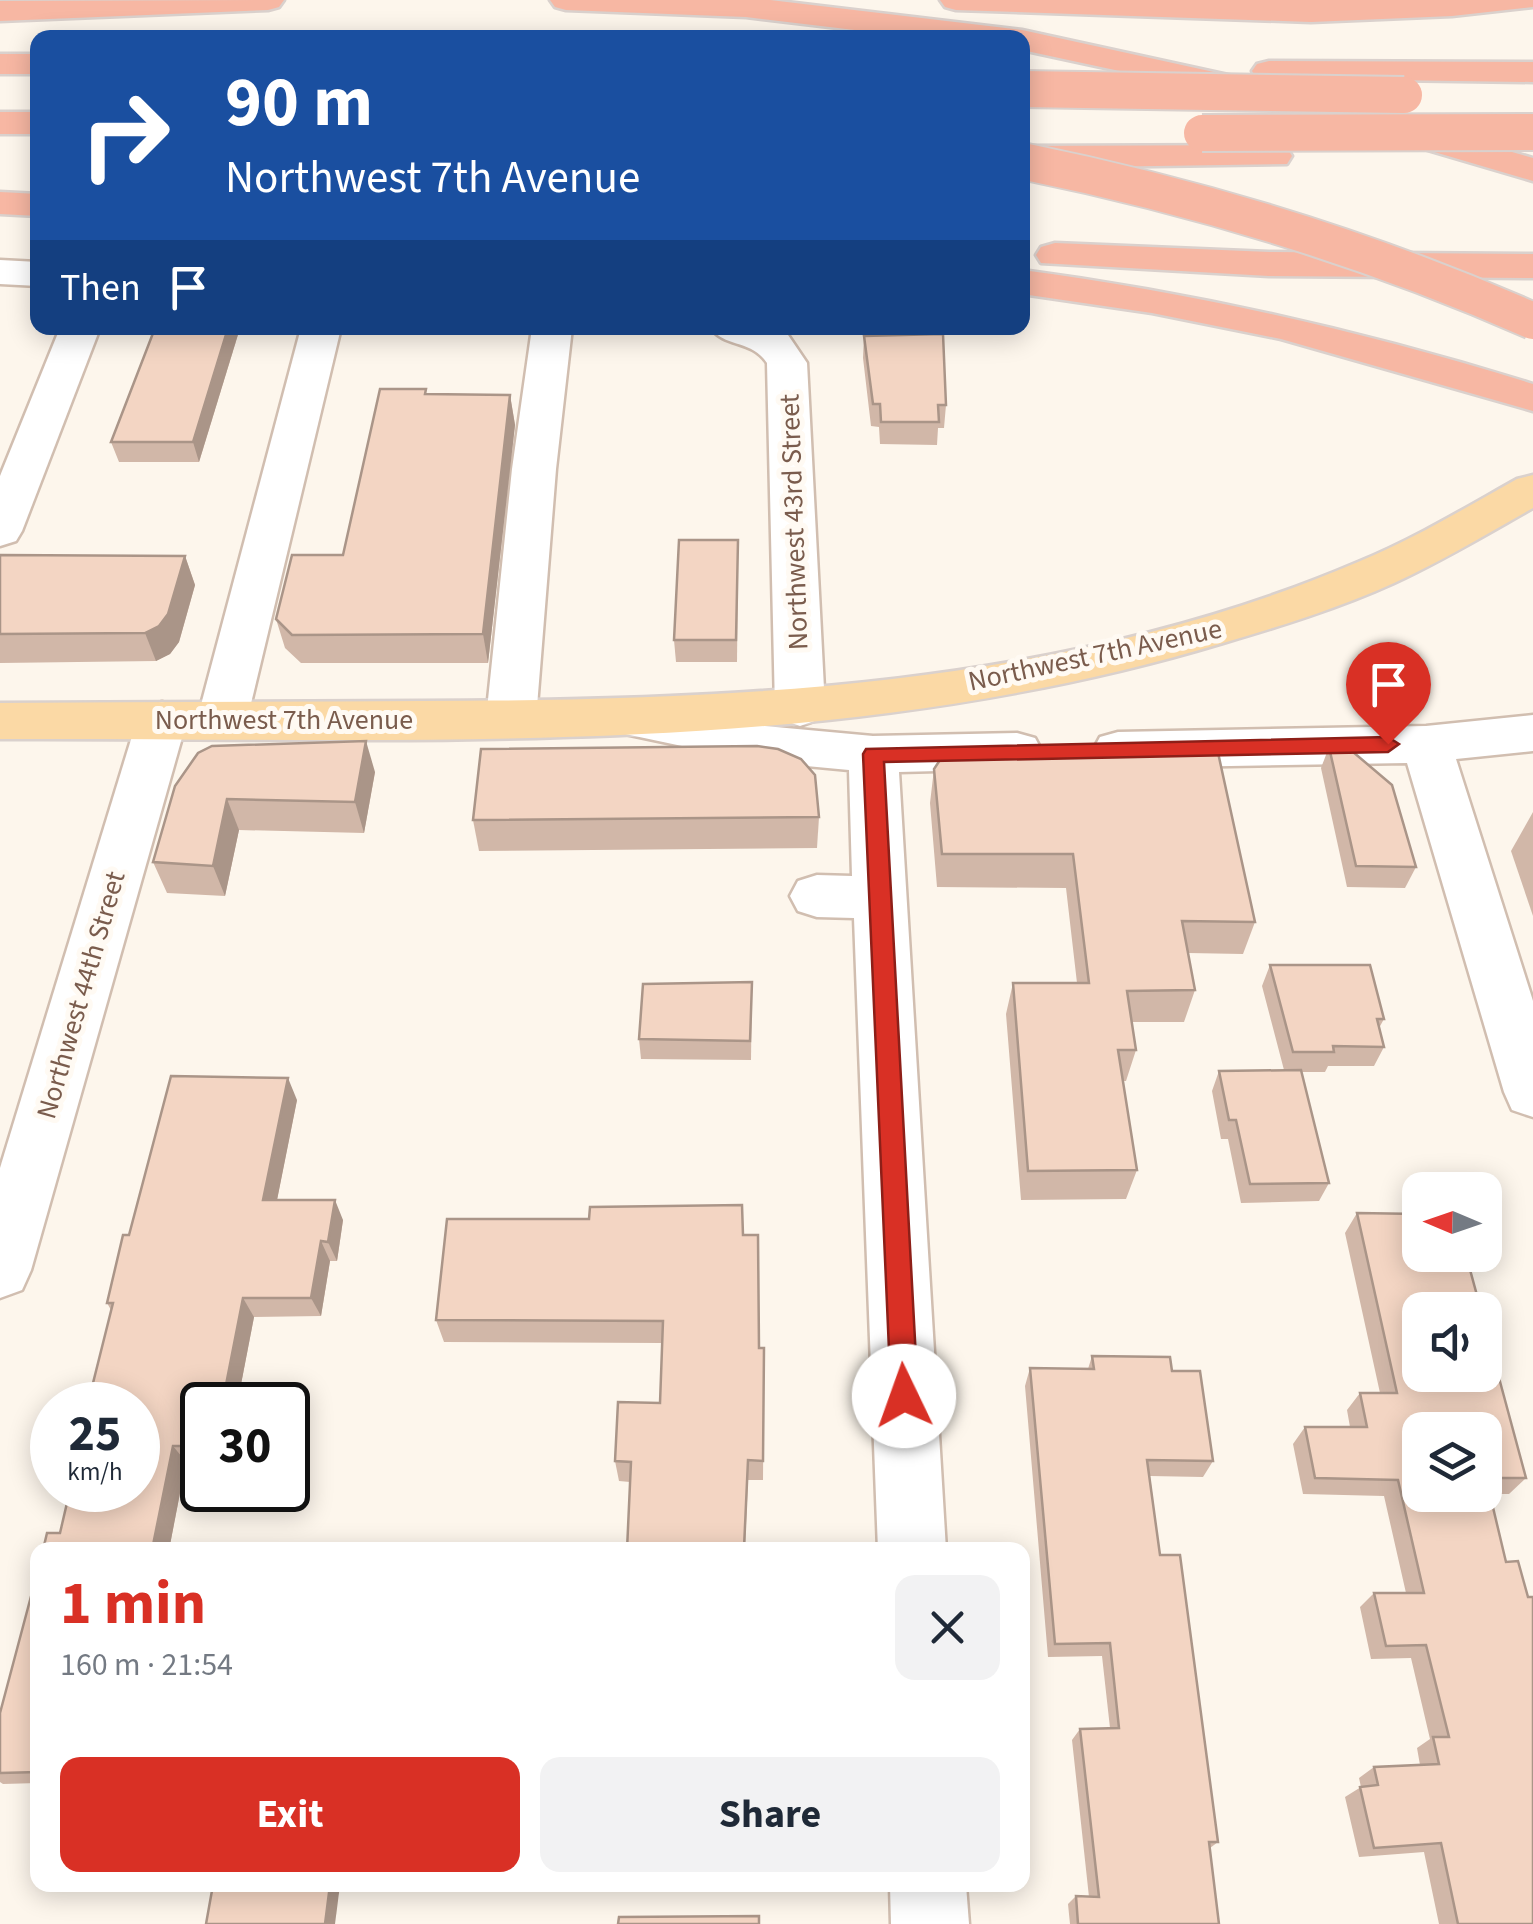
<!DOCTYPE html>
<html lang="en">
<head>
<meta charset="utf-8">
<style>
	body { margin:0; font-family:"Source Sans 3",sans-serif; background:#f2f2f3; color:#1f2937; height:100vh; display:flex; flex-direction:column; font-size:38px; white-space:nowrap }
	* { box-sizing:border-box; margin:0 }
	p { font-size:32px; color:#747a83 }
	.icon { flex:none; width:55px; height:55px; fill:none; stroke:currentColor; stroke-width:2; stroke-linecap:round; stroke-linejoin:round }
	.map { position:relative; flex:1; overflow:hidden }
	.panel { position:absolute; left:30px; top:1542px; width:1000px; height:350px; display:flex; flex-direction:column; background:#fff; border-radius:20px; box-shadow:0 5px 25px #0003 }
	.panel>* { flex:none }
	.top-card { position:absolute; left:30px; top:30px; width:1000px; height:305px; border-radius:20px; box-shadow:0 5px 25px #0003; background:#1a4fa0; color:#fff; overflow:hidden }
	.needle { width:65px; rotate:272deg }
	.tools { position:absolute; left:1402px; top:1172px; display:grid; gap:20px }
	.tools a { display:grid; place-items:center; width:100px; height:100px; border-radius:20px; background:#fff; box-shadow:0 5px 25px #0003; font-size:50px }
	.speed { position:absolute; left:30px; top:1382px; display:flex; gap:20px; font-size:50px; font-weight:700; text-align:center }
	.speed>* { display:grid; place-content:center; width:130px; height:130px; border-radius:50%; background:#fff; box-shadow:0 5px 25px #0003; line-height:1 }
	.speed small { font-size:25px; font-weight:400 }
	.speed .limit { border:5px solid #111; border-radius:15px; background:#fff; color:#111 }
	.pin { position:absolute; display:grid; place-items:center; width:85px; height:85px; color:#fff; margin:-102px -42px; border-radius:50% 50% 50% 0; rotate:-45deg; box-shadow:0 0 10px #0007 }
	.pin .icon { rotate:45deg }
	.me { position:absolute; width:110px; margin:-55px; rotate:357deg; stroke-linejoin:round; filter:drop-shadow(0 0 8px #0008) }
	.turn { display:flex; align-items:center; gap:35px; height:210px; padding:0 30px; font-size:45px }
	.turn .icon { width:130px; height:130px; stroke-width:2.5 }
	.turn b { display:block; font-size:70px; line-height:85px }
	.then { display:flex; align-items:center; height:95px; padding:0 30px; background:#0003; gap:20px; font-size:38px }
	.round { display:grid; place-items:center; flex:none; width:105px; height:105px; border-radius:20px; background:#f2f2f3 }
	.head { display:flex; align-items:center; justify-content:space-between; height:170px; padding:0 30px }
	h1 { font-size:60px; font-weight:700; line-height:75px; color:#d93025 }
	.primary-button { display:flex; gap:20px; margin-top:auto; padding:20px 30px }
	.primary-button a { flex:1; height:115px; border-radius:20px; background:#d93025; color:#fff; font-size:40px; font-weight:700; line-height:115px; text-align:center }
	.primary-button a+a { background:#f2f2f3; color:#1f2937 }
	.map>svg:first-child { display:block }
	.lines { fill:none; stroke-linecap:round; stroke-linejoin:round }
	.minor-casing { stroke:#d1beb0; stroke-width:5 }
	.major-casing { stroke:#dad1cd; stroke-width:5 }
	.highway-casing { stroke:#dad1cd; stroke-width:5 }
	.minor { fill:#fff; fill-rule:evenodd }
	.major { fill:#fbd9a5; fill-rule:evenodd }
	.highway { fill:#f7b7a3; fill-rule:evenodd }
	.highway-bridge-casing { stroke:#dad1cd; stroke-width:40; stroke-linecap:butt }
	.highway-bridge { stroke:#f7b7a3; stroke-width:36 }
	.wall { fill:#d1b7a8 }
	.shaded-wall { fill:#aa9588 }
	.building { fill:#f3d5c3; stroke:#aa9588; stroke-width:2.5; fill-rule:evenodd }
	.route { fill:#d93025; stroke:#8d1f18; stroke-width:2.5 }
	.labels { text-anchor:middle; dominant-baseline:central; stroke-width:10; stroke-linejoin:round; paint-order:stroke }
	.street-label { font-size:28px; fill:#7a5c4d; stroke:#fffaf3 }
</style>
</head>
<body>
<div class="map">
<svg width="1533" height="1924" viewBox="0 0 1533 1924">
	<rect width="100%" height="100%" fill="#fdf6ec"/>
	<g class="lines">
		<!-- minor casing -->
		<g class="minor-casing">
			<g id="minor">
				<polygon points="0,260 38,262 38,286 0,284"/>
				<polygon points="60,328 100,328 22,531 16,541 0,546 0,476"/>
				<polygon points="301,328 341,328 247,720 239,733 222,738 205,733 197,720"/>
				<polygon points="532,328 572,328 556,469 536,719 528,732 511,737 494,732 486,719 512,469"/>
				<path d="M711,328h60l15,4 21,31 18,345 -8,12 -17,6 -17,-6 -8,-12 -8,-345c-16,-24 -42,-15 -56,-35z"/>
				<polygon points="628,700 753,725 873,736 1017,733 1035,738 1042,751 1035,764 1017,769 899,772 946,1550 878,1550 854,918 817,917 798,911 790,896 798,881 817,875 852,876 849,770 753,761 611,731 603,718 611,705"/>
				<polygon points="162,702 179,707 187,720 31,1270 22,1290 0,1298 0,1168 137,720 145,707"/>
				<polygon points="1533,715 1533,751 1456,759 1533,1001 1533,1117 1512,1110 1504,1092 1407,763 1118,768 1100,763 1093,750 1100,737 1118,732 1426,726"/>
				<polygon points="890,1885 966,1885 969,1924 891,1924"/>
			</g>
		</g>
		<!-- major casing -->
		<g class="major-casing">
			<path id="major" d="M1533,475v33c-46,26 -91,53 -139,75 -55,25 -113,43 -171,60 -396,120 -814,94 -1223,96v-36c141,-1 281,-1 422,-2 315,-1 642,-13 936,-139 56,-23 107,-54 159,-83z"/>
		</g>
		<!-- highway casing -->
		<g class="highway-casing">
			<g id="highway">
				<polygon points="284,0 279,7 268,10 0,21 0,1"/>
				<polygon points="550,0 770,0 1022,30 1292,89 1533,158 1533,181 1268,103 1022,50 1022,38 922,38 746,17 566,10 555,7"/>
				<polygon points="940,0 1533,0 1533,7 1452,16 1311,22 956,10 945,7"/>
				<rect x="0" y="54" width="38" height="20"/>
				<polygon points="1269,61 1533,62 1533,82 1257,78 1252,71 1257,64"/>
				<rect x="0" y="112" width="38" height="22"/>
				<polygon points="1274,145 1287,148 1292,156 1287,164 1022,168 1022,146"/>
				<polygon points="0,192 38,194 38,216 0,214"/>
				<polygon points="1055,243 1269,252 1533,254 1533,278 1269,276 1041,263 1036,255 1041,247"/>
				<path d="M1022,270c174,23 344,62 511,114v27l-252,-72 -129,-26 -130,-19z"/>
			</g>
		</g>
		<!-- minor -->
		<use href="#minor" class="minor"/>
		<!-- major -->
		<use href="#major" class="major"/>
		<!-- highway -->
		<use href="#highway" class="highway"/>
		<!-- highway-bridge casing -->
		<g class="highway-bridge-casing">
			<g id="highway-bridge">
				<polyline points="1022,89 1404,95"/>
				<polyline points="1202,133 1533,132"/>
				<path d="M1022,161c177,36 346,87 511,160"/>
			</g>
		</g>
		<!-- highway-bridge -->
		<use href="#highway-bridge" class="highway-bridge"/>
	</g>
	<!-- wall -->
	<g class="wall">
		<polygon points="155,328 240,328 199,462 119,462 111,442"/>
		<polygon points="864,336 946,405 944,428 938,428 937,445 880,444 879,427 871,426 863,358"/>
		<polygon points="427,394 510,395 515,425 488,663 301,663 285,648 276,619 343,555"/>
		<polygon points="0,555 185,556 195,585 179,642 170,654 156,661 0,663"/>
		<polygon points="738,563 737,662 676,662 674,640"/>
		<polygon points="1329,747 1416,867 1405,888 1347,887 1321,768"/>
		<polygon points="934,769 1255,922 1243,954 1188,953 1195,990 1184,1022 1132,1022 1136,1050 1126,1081 1123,1081 1137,1170 1126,1199 1021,1200 1006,1014 1013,983 1077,983 1066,888 937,887 930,803"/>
		<polygon points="375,772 364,833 239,830 225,896 167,893 153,862 175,786"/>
		<polygon points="1533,812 1533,916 1511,851"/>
		<polygon points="819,817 817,848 479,851 473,820"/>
		<polygon points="1270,965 1384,1019 1379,1028 1384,1047 1374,1066 1328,1066 1325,1072 1302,1072 1329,1183 1319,1201 1241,1203 1228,1139 1221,1139 1212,1091 1219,1071 1284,1070 1262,986"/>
		<polygon points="752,982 751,1060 641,1059 639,1039"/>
		<polygon points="297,1100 277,1200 343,1220 337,1261 330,1261 321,1316 254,1317 237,1405 202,1405 202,1462 186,1462 169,1550 43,1550 60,1533 138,1490 111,1310 107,1303 129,1235"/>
		<polygon points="1357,1213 1526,1478 1509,1494 1490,1494 1533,1924 1439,1924 1424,1852 1359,1857 1345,1797 1361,1787 1359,1778 1374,1767 1420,1765 1417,1748 1430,1739 1411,1658 1371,1659 1360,1607 1374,1593 1406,1593 1384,1496 1303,1494 1293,1444 1305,1427 1350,1427 1347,1410 1360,1393 1380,1393 1345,1233"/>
		<polygon points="743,1235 759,1348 764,1348 763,1480 748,1480 745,1548 627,1550 630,1482 619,1481 615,1461 660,1403 662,1343 444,1342 436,1320"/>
		<polygon points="1092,1356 1172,1371 1213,1461 1203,1477 1150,1476 1160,1555 1218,1842 1210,1848 1219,1924 1070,1924 1068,1904 1076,1896 1089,1897 1072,1740 1080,1729 1110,1728 1102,1656 1048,1657 1025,1386 1030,1368 1088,1369"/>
		<polygon points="38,1570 38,1783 3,1784 0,1782 0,1713"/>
	</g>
	<!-- shaded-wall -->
	<g class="shaded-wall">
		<polygon points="228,328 240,328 199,462 193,442"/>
		<polygon points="510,395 515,425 488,663 483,634"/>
		<polygon points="185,556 195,585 179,642 170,654 156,661 145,633"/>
		<polygon points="366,741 375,772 364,833 355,802"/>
		<polygon points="227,799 239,830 225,896 213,866"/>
		<polygon points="288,1078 297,1100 273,1220 263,1200"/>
		<polygon points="335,1200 343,1220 337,1261 328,1242"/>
		<polygon points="321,1241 330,1261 321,1316 311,1298"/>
		<polygon points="243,1298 254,1317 237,1405 231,1405 224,1395"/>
		<polygon points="205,1395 212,1405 202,1405 202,1457 194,1446"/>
		<polygon points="173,1446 186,1462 169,1550 152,1550"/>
		<polygon points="330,1885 340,1885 335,1924 325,1924"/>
	</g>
	<!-- building -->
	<g class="building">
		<polygon points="155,328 228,328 193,442 111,442"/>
		<polygon points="943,334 946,405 938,405 939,422 881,422 880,404 873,404 864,336"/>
		<polygon points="380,389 426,389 425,394 510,395 483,634 292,635 276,619 292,555 343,555"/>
		<polygon points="679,540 738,540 736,640 674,640"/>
		<polygon points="0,555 185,556 168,614 159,626 145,633 0,634"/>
		<polygon points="366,741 355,802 227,799 213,866 153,862 175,786 198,753 212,746"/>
		<polygon points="757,746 778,749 801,759 815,775 819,817 473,820 481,749"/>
		<polygon points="1346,746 1392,785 1416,867 1356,866 1329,747"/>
		<polygon points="948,748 1217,748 1255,922 1182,921 1195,990 1127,991 1136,1050 1118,1050 1137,1170 1028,1171 1013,983 1089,983 1073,854 942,854 934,769"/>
		<polygon points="1270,965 1370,965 1384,1019 1377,1019 1384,1047 1333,1046 1334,1052 1293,1052"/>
		<polygon points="752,982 750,1041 639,1039 643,984"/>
		<polygon points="1301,1070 1329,1183 1250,1184 1236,1120 1229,1120 1219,1071"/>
		<polygon points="171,1076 288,1078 263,1200 335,1200 328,1242 321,1241 311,1298 243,1298 224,1395 205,1395 194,1446 173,1446 152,1550 43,1550 47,1533 60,1533 70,1490 138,1490 138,1405 78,1405 81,1395 90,1395 113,1303 107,1303 123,1235 129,1235"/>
		<polygon points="742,1205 743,1235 758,1235 759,1348 764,1348 763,1461 748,1460 744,1548 762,1548 762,1550 627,1550 631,1462 615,1461 618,1402 660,1403 663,1321 436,1320 447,1219 589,1219 590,1207"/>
		<path d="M1357,1213l63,1v41h46l15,55h-61v65h65v-49l41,152h-40l20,84 12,-1 10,36h5v327h-75l-17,-81 -67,5 -14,-61 18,-2 -4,-18 65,-3 -6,-27h16l-23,-92 -40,1 -12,-53h50l-26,-113 -83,-2 -10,-51h62l-7,-34h37zM1420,1430h65v65h-65z"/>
		<polygon points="1092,1356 1170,1357 1172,1371 1200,1371 1213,1461 1147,1460 1160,1555 1180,1555 1218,1842 1209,1842 1219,1924 1078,1924 1076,1896 1099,1897 1080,1729 1119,1728 1110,1643 1055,1644 1030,1368 1094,1369"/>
		<polygon points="38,1570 38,1772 0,1773 0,1713"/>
		<polygon points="213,1885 330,1885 325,1924 206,1924"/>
		<polygon points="759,1916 759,1924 618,1924 619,1917"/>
	</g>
	<!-- route -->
	<polygon class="route" points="1388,737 1399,744 1388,752 884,762 918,1396 914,1405 904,1409 895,1405 891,1396 863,754 866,749"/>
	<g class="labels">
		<!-- street labels -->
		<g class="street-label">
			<text transform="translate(794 522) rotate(-92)">Northwest 43rd Street</text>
			<text transform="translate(1095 655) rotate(-12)">Northwest 7th Avenue</text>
			<text x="284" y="720">Northwest 7th Avenue</text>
			<text transform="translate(81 995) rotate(-74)">Northwest 44th Street</text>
		</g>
	</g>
</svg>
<div class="tools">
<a><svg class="needle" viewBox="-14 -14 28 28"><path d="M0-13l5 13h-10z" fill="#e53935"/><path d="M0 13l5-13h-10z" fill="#747a83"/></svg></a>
<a><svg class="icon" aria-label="sound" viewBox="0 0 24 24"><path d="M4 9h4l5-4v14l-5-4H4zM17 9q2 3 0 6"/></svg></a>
<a><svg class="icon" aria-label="layers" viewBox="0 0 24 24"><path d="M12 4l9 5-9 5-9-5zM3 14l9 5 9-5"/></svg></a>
</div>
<div class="speed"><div>25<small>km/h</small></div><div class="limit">30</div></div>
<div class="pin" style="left:1388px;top:744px;background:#d93025"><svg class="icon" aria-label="arrive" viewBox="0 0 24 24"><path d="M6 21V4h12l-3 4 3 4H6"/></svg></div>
<svg class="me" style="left:904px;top:1396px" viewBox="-20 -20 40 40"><circle r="19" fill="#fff"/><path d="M0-13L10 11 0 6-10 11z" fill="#d93025"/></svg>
<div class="top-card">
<div class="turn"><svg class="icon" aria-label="right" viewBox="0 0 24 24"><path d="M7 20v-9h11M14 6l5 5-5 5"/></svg><div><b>90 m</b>Northwest 7th Avenue</div></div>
<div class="then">Then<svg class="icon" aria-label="arrive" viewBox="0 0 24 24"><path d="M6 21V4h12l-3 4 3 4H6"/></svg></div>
</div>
<section class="panel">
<div class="head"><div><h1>1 min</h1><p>160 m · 21:54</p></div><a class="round"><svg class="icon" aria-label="close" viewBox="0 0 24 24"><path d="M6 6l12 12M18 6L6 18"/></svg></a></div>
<div class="primary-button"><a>Exit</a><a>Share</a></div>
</section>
</div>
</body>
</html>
